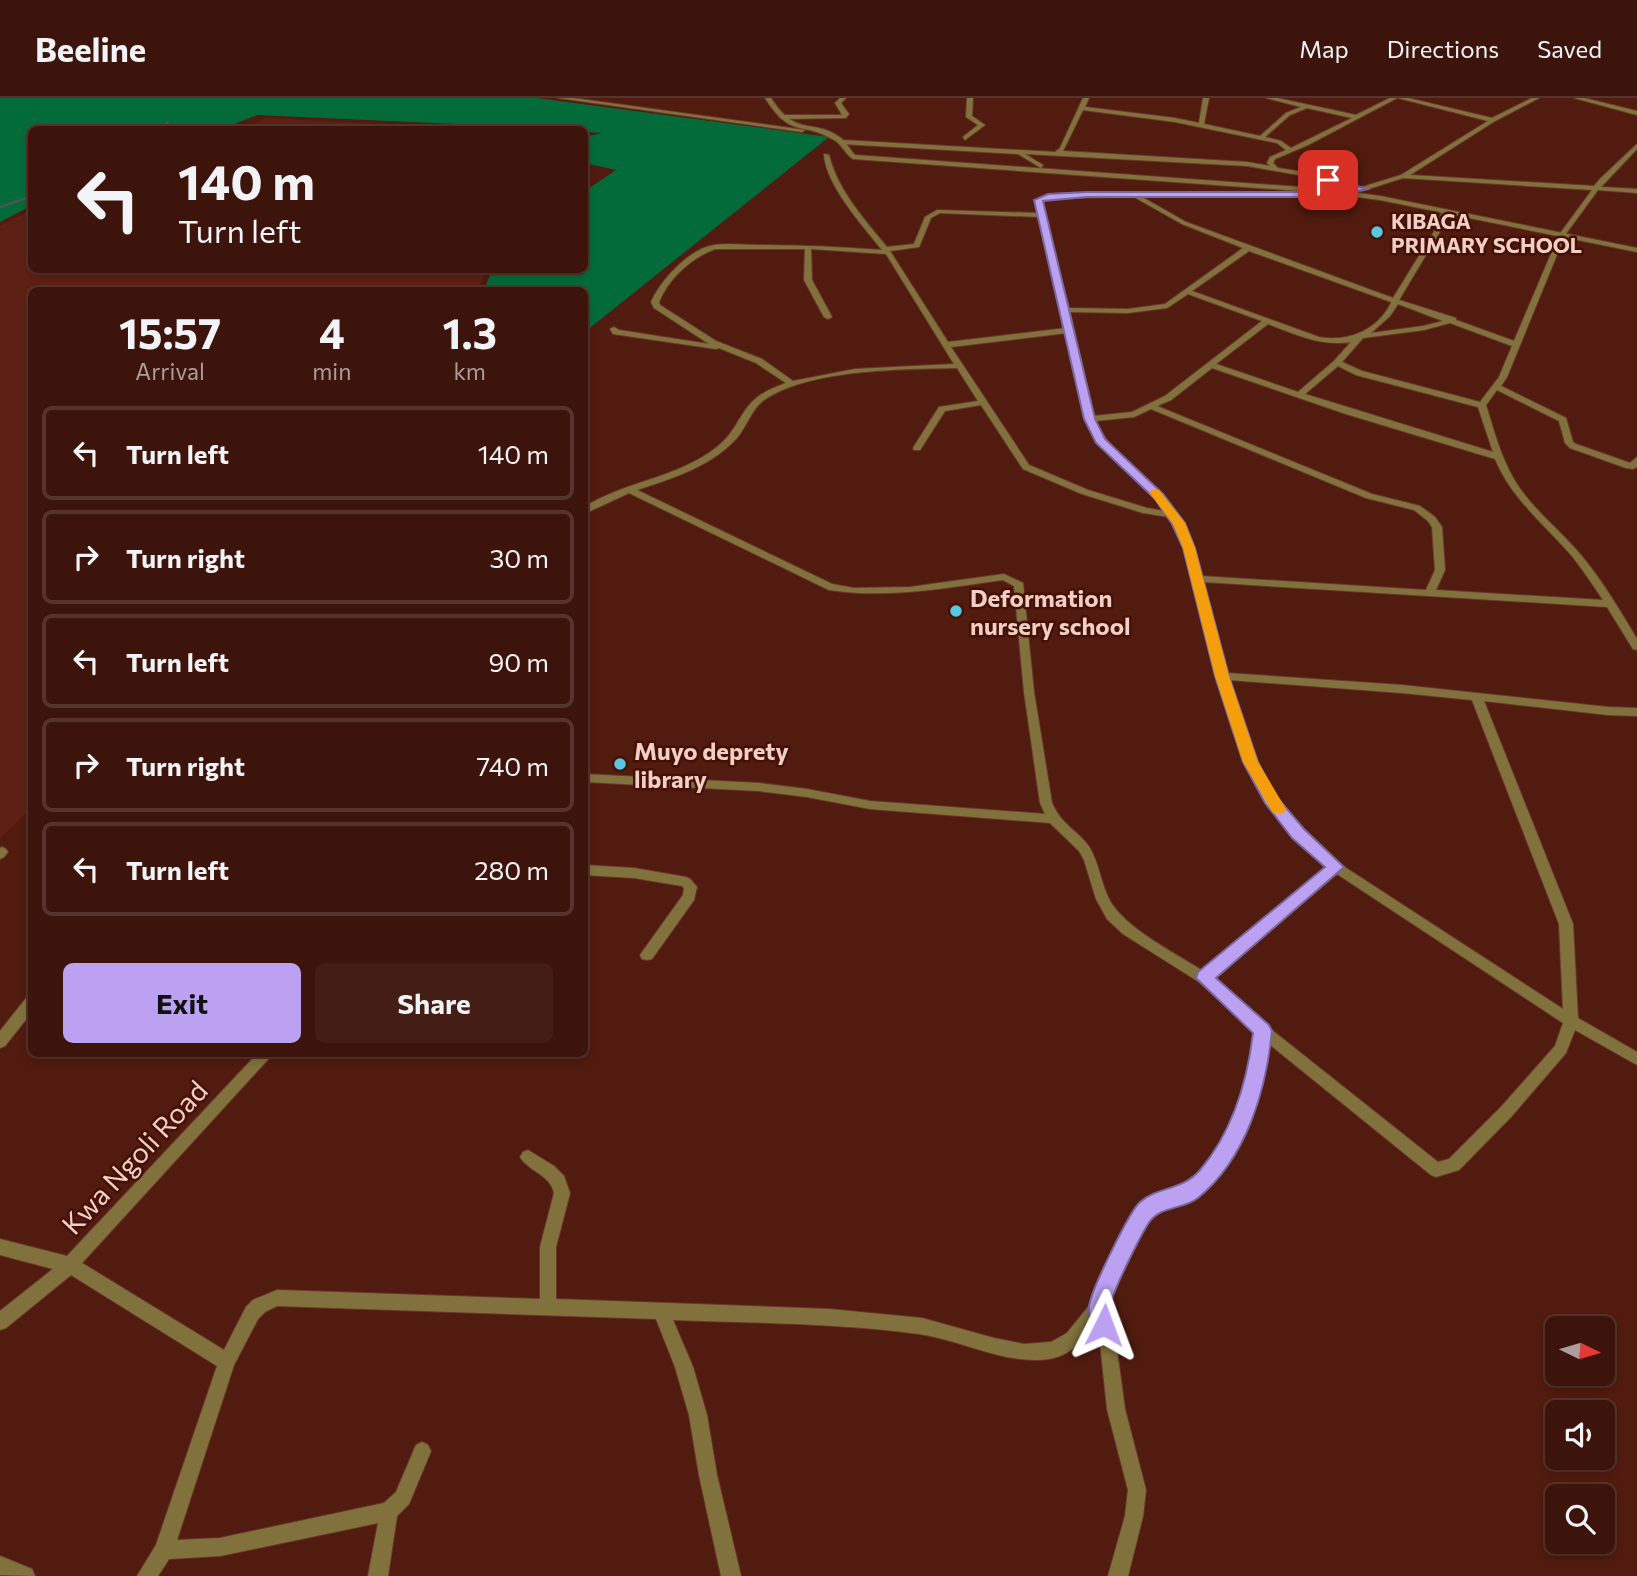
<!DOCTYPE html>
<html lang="en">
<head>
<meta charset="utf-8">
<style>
	body { margin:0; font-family:Commissioner,sans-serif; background:#441d14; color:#f1f3f6; height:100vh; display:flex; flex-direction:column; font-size:26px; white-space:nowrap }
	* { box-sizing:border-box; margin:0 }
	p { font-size:23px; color:#ad9e9d }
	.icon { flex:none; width:38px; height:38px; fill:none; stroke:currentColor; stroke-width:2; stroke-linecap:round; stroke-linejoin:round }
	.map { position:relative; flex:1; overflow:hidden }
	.details { position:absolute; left:28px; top:189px; width:560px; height:770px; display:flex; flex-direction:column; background:#3d140b; border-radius:10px; box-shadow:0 4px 10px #0003,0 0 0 2px #56332c }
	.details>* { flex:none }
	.top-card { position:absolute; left:28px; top:28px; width:560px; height:147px; border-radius:10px; box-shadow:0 4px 10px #0003,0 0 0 2px #56332c; background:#3d140b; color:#f1f3f6; overflow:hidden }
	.needle { width:46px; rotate:95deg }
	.controls { position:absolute; left:1545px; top:1218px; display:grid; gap:14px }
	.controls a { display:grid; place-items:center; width:70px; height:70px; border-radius:10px; background:#3d140b; box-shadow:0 4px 10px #0003,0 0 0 2px #56332c; font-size:35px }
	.pin { position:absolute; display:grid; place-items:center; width:60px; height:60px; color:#fff; margin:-30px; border-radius:14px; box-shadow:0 4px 10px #0006 }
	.me { position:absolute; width:77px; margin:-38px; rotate:3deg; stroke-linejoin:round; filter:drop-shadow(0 0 5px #0008) }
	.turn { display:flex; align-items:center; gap:24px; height:147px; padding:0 35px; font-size:32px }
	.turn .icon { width:91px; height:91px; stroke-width:2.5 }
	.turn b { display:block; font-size:49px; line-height:60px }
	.eta { display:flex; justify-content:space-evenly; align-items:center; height:119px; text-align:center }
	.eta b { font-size:42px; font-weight:700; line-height:49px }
	.action { display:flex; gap:14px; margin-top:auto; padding:14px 35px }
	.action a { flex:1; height:80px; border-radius:10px; background:#bca0f2; color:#111; font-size:28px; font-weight:700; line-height:80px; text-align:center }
	.action a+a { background:#441d14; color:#f1f3f6 }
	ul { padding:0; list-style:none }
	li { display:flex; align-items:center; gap:21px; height:94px; margin:0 14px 10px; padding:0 21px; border:4px solid #56332c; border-radius:10px }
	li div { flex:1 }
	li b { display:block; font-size:26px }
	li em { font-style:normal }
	header { display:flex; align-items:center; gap:42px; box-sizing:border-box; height:98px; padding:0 35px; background:#3d140b; border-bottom:2px solid #56332c }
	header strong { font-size:33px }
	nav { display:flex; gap:38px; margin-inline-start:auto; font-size:24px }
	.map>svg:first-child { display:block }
	.built { fill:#5e2013 }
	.green { fill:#036b39 }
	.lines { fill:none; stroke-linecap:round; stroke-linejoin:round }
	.stream { stroke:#4e5557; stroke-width:2.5 }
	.minor-casing { stroke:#6b382c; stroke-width:2 }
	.tertiary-casing { stroke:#6b382c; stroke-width:2 }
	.minor { fill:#81723d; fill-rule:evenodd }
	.tertiary { fill:#81723d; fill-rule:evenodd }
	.route { fill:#bca0f2; stroke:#7a689d; stroke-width:2 }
	.slow { fill:#f59e0b }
	.poi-dot { fill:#56c9e1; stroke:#451005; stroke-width:2.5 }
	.labels { text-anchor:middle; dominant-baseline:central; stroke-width:5; stroke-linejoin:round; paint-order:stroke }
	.far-poi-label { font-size:21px; font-weight:bold; fill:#f2cfc6; stroke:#451005; text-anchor:start }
	.poi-label { font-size:24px; font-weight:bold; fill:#f2cfc6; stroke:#451005; text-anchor:start }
	.near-street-label { font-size:28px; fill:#f2cfc6; stroke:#451005 }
</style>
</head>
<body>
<header>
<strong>Beeline</strong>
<nav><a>Map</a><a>Directions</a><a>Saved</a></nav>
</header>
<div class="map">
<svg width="1637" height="1478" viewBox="0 0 1637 1478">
	<rect width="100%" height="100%" fill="#511b0f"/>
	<!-- built -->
	<g class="built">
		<polygon points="266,20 480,31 243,31"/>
		<polygon points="31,112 32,172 486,172 480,186 493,192 32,192 31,711 0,740 0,128"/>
	</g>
	<!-- green -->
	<polygon class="green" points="0,0 537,0 829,39 586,233 584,192 499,192 486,187 492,172 584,172 585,93 616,72 585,65 585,39 602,35 585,34 584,32 257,17 221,31 32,32 31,108 0,124"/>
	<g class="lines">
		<!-- stream -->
		<g class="stream">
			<polyline points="159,32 168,24"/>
			<polyline points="0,109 32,98"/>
		</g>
		<!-- minor casing -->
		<g class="minor-casing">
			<g id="minor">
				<polygon points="558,0 573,0 805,32 802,34"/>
				<polygon points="840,0 846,0 841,5 849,16 846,20 782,21 779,19 782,17 842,17 835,5"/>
				<polygon points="967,0 973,0 972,18 985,27 965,42 963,39 978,27 966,19"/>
				<path d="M1083,0h6l-4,9 90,11 24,5 4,-25h6l-5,26 56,12 26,-23 15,-6 -35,-9h11l79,17 34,-17h7l-89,47 -33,14 -2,4 5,5 32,5 52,14 39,-12 87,-54 -90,-23h10l84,20 40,-20h7l-44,23 -85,54 184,11 7,-8 36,-34v5l-36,38 36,2v4l-39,-3 -33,45 -58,142 -6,9 65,32 7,24 3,2 54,19 7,-6v10l-4,2 -7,-1 -56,-20 -5,-5 -6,-22 -62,-31 -11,15c8,26 15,53 29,76 17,28 44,48 65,73 22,26 39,55 57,85v11l-4,-1 -26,-42 -404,-25 24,91 175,12 206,22 29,1v8l-29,-1 -124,-14 89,223 5,94 59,34v13l-62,-35 -9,23 -55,64 -52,53 -23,7 -5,-2 -162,-131c-5,45 -21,85 -46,122 -8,12 -17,25 -29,33 -12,7 -29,10 -42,15l-24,42 -21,51 9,36 9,66 21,81 -3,26 -15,60h-20l17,-60 3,-26 -21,-81 -7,-66 -5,-18c-12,15 -25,31 -46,34 -46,6 -86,-19 -130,-25 -81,-11 -164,-11 -246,-14l20,47 14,48 10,60 24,101h-20l-22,-101 -10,-60 -14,-48 -19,-48 -379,-13 -12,6 -7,7 -24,46 -57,175 43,-2 164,-35 12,-11 20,-47 6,-3 6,3 3,6 -22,53 -12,12 -9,60h-20l10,-53 -158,33 -51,3 -11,17h-21l19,-31 61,-179 -146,-91 -65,53 -6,2v-19l53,-42 -53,-14v-16l67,17 190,-202h16l-191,209 142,87 22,-43 7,-7 24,-10 263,9v-52l14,-54c-4,-19 -25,-21 -34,-36l3,-5 5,-2 26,16 10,10 6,17 -14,54v52l273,10 93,9 72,20 30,6 27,-2 16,-9 26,-32 23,-56 25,-42c14,-5 30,-8 42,-15 13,-7 21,-21 29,-32 28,-40 38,-76 44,-123l-57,-51 -76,-48 -16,-15 -11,-20 -12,-39 -5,-9 -29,-28 -180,-14 -63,-12 -48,-6 -175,-9v-8l175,9 48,6 63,12 175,13 -5,-11 -16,-111 -10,-106 -11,-6c-58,8 -116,19 -174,10l-200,-97 -45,21v-7c42,-26 94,-29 133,-60 19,-15 21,-31 36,-46 9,-9 22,-14 33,-18l-30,-20 -37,-15 -3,1 -103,-15 -3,-5 4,-2 5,3 90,14 -55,-36 -3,-6c10,-22 38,-53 63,-57 14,-2 29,0 43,0 42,0 84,2 125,5 -19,-24 -57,-66 -58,-96l5,1c9,36 35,64 58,92l27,-3 11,-27 12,-7 101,3 -3,-11 12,-8 255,-1 54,-4 -46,-12 -63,-11 -222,-12 18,11 -2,3 -23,-14 -176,-10 -3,-2 3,-2 213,12 5,-4zM1307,10l45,10 -61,30 -10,-7 -16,-4 25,-22zM1083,12l92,12 102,21 9,7 -16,7 -3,6 3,3 -23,-4 -184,-11zM1403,80l189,12 -33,45 -45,106 -58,-21v-2l-57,-18 42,-70 6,-20 -5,1 -7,19 -42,68 -207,-76 -44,-25h160l54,-4zM1134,99l48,27 61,24 -78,56 -37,5 -59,-1 -28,-105 7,-5zM940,115l99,4 27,111 -118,14 -58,-91 29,-4 12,-29zM715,151h90l-1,31 20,37 4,2 4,-2 -20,-37 -1,-31 75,5 68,110 -99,5 -62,12 -31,-22 -46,-18 -56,-36 -1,-3c10,-24 32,-44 56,-53zM1249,153l142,51v1c-14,28 -43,39 -72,34l-127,-46zM1188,196l74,27 -97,75 -33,16 -38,4 -24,-104 58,1 39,-5zM1398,206l45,17 -20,5 -52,7 19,-17zM1450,225l62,23 -13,31 -19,25 -118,-31 -20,-9 21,-24 61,-8zM1268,226c27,10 53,23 83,18l-17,19 -36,31 -82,-28zM1067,235l19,86 10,21 60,59 8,12 -17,-3 -59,-18 -59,-25 -78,-118zM1338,268l18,9 122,32 15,45 -188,-58zM957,270l21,33 -39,6 -26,41 1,2h6l25,-39 36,-6 42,64 59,25 61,19 26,4c20,27 24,65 32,96 15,61 30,135 64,188 17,26 40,46 63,66l-125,104c-28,-18 -79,-43 -94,-72 -8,-16 -10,-35 -19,-51 -12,-18 -28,-22 -38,-45l-18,-111 -11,-109 -19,-9 -94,13 -56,1 -22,-4 -195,-94c36,-12 73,-23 99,-51 11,-12 15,-30 28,-39 46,-31 138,-31 193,-32zM1212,270l134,46 149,45c17,40 49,65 77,97 11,14 21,29 31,44l-167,-10 9,-20 -3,-43 -7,-10 -15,-11 -48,-12 -215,-88 14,-6zM1151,311l215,89 48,12 14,11 4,6 3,43 -9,20 -225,-14c-8,-31 -18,-59 -40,-82 -23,-25 -51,-42 -66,-73l39,-4zM1229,582l173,13 70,7 87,224 4,85 -223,-145 -38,-33 -28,-35 -18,-34zM1337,776l226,149 -8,23 -54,61 -52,52 -11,3 -170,-135 -55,-49z"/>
				<polygon points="1574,0 1584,0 1637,13 1637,17"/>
				<polygon points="2,749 6,751 8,754 4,759 0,761 0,750"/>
				<polygon points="584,767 634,770 686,779 690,781 697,789 694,802 652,861 647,862 642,861 640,857 683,797 684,790 682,788 634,780 584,777"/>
				<polygon points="32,897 32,914 5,948 0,950 0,933 27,899"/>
				<polygon points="0,1458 32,1471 35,1478 0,1477"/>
			</g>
		</g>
		<!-- tertiary casing -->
		<g class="tertiary-casing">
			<path id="tertiary" d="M765,0h6c26,41 42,19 70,40 5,4 9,12 14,17l473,34 52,7 257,52v4l-257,-52 -52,-7 -475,-34c-8,-5 -11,-15 -19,-19 -33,-20 -42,0 -69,-42z"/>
		</g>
		<!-- minor -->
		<use href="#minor" class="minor"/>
		<!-- tertiary -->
		<use href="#tertiary" class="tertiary"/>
	</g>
	<!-- route -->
	<path class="route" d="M1328,79l39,12 -35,8h-245l-44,4 52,218 10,20 58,55 22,29 10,25 34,128 29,86 18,34 28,33 40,38 -128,111 53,47 3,6c-6,59 -25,127 -74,167 -15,12 -38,7 -50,26 -8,13 -37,70 -38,83 0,10 6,15 2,25l-8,4 -8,-4c-3,-6 -8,-18 -7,-25 1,-15 40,-95 51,-105 18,-16 42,-11 60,-32 33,-39 47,-87 53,-137l-57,-55 2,-6 127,-105 -33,-29 -27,-35 -22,-41 -28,-86 -32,-128 -11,-24 -17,-25 -59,-56 -12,-24 -50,-219 14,-6 39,-2h245l20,-4 -27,-7z"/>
	<!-- slow -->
	<polygon class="slow" points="1154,391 1159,392 1185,425 1195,450 1229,578 1258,664 1286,711 1284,715 1273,715 1243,664 1215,578 1183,450 1173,426 1149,394"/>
	<!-- markers -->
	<g class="poi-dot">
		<circle cx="1377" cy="134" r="7"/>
		<circle cx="956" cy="513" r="7"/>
		<circle cx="620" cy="666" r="7"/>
	</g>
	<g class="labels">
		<!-- far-poi labels -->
		<g class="far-poi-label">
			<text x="1391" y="122">KIBAGA<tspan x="1391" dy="24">PRIMARY SCHOOL</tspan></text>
		</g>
		<!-- poi labels -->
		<g class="poi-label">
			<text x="970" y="499">Deformation<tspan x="970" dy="28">nursery school</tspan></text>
			<text x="634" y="652">Muyo deprety<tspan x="634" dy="28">library</tspan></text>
		</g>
		<!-- near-street labels -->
		<g class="near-street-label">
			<text transform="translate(134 1059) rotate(-47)">Kwa Ngoli Road</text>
		</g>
	</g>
</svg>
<div class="controls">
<a><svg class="needle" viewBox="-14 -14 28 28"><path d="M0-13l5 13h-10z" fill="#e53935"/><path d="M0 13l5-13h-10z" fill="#ad9e9d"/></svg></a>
<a><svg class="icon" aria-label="sound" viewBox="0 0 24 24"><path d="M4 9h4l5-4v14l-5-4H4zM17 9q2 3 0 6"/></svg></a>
<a><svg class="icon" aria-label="search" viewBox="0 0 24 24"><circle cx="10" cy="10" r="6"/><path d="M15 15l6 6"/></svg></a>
</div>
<div class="pin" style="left:1328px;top:82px;background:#d93025"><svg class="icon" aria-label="arrive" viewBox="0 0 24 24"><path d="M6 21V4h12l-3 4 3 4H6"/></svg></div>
<svg class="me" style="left:1104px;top:1227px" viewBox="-20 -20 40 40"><path d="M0-17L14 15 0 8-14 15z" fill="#bca0f2" stroke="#fff" stroke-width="4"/></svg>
<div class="top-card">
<div class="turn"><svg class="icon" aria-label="left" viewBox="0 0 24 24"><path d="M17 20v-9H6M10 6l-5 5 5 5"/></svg><div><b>140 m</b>Turn left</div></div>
</div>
<section class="details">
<div class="eta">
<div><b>15:57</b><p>Arrival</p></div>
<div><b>4</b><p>min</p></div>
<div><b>1.3</b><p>km</p></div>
</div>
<ul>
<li><svg class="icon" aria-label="left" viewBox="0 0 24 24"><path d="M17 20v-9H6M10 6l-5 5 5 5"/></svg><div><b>Turn left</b></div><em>140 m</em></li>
<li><svg class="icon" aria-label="right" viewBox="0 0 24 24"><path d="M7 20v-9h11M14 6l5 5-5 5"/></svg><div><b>Turn right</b></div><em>30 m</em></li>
<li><svg class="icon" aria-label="left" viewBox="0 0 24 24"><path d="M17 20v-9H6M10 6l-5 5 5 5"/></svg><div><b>Turn left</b></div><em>90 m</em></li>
<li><svg class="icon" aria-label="right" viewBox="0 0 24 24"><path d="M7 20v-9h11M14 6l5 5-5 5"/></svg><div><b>Turn right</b></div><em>740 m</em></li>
<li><svg class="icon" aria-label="left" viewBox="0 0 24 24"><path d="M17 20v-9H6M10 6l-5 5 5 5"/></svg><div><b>Turn left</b></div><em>280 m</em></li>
</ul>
<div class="action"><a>Exit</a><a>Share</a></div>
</section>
</div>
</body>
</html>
